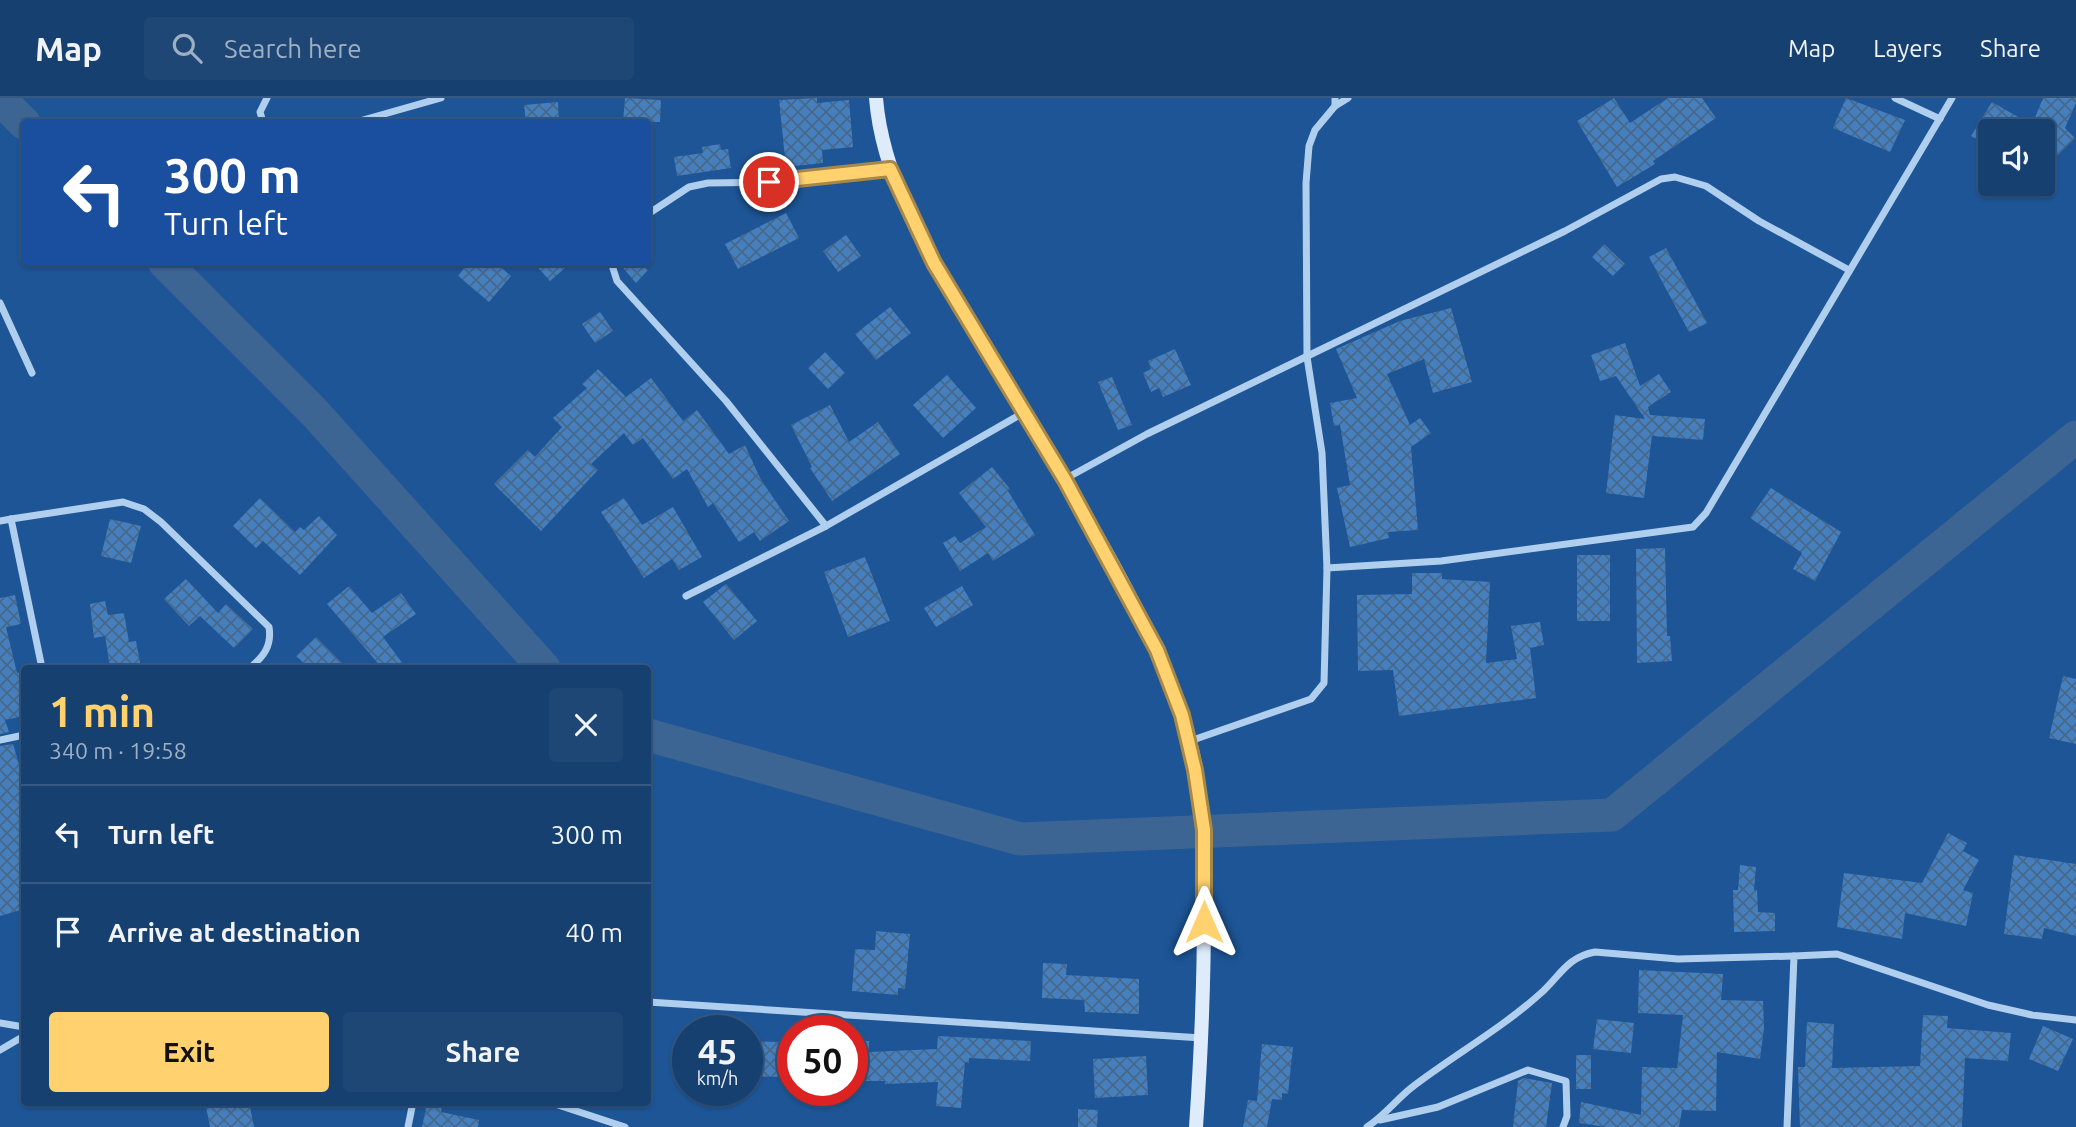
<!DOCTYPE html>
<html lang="en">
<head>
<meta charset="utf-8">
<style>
	body { margin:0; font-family:Ubuntu,sans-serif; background:#1f4775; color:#f1f3f6; height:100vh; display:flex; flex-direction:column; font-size:26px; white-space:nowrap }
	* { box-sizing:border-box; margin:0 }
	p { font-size:23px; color:#9eafc3 }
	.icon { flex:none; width:38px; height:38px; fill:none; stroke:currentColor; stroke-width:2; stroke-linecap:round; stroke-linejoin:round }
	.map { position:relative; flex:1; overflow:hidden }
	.sheet { position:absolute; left:21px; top:567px; width:630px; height:441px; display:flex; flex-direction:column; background:#164070; border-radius:7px; box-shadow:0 2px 5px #0004,0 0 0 2px #355983 }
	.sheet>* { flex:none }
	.top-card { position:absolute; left:21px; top:21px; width:630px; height:147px; border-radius:7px; box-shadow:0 2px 5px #0004,0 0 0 2px #355983; background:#1a4fa0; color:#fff; overflow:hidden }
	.fabs { position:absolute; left:1978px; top:21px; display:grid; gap:14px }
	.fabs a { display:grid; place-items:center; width:77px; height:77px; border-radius:7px; background:#164070; box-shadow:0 2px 5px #0004,0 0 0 2px #355983; font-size:35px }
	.speed { position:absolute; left:672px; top:917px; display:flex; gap:14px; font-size:35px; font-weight:700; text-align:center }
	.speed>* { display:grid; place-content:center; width:91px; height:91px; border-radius:50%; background:#164070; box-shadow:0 2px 5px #0004,0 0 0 2px #355983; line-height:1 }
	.speed small { font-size:18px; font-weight:400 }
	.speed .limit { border:10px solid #d22; background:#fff; color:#111 }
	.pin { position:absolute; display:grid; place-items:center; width:60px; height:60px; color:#fff; margin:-30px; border:4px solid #fff; border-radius:50%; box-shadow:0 2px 7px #0007 }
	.me { position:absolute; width:77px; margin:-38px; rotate:0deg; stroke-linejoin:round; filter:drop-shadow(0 0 5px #0008) }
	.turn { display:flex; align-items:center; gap:24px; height:147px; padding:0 28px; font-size:32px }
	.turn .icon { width:91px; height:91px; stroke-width:2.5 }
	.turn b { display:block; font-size:49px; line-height:60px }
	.round { display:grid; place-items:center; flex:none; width:74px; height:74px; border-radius:7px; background:#1f4775 }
	.head { display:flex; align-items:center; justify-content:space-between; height:119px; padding:0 28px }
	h1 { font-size:42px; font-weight:700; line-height:52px; color:#ffd16f }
	.action { display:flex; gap:14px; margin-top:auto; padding:14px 28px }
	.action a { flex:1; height:80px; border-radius:7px; background:#ffd16f; color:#111; font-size:28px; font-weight:700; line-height:80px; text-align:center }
	.action a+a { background:#1f4775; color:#f1f3f6 }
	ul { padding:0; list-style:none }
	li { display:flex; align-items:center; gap:21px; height:98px; padding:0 28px; border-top:2px solid #355983 }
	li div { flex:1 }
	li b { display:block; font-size:26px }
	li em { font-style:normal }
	header { display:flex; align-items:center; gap:42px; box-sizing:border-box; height:98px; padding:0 35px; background:#164070; border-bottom:2px solid #355983 }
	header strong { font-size:33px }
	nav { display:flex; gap:38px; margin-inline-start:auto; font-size:24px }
	.search { width:490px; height:63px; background:#1f4775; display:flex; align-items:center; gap:18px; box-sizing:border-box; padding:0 24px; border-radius:7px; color:#9eafc3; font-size:26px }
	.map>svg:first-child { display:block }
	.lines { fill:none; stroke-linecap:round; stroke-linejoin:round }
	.river { stroke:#3c6593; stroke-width:33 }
	.building { fill:url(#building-cross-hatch) }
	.street { stroke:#b0cfef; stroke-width:7 }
	.secondary { stroke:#deebfb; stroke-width:14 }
	.route-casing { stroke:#a68848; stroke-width:18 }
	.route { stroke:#ffd16f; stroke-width:12 }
</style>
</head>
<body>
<header>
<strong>Map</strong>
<div class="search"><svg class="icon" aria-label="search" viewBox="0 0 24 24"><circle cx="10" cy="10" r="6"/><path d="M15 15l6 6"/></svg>Search here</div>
<nav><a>Map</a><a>Layers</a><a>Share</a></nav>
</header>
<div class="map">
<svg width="2076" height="1029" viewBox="0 0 2076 1029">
	<defs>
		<pattern id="building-cross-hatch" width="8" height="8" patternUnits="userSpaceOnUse" patternTransform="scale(1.75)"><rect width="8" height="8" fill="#457fbd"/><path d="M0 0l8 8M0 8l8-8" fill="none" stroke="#48688a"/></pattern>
	</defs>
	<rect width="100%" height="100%" fill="#1d5596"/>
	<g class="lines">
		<!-- river -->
		<g class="river">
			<polyline points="0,1 24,25"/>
			<polyline points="164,164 314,314 544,570"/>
			<polyline points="648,637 1020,741 1612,717 2076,339"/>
		</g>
	</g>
	<!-- building -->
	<g class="building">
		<polygon points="625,0 661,2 660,24 623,24"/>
		<polygon points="817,0 817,5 849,2 853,49 822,52 823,65 786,69 779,2"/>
		<polygon points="1614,0 1630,25 1668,0 1702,0 1716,20 1653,63 1655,66 1617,89 1577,23"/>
		<polygon points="1846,0 1905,22 1890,54 1833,30"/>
		<polygon points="2043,0 2076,0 2076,5 2065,30 2075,40 2042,73 2042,33 1990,33 1990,49 1971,38 1992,4 2032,27"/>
		<polygon points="558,4 559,24 526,24 524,7"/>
		<polygon points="720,46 721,52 728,51 731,70 677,78 674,59 703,55 702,49"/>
		<polygon points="786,115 799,140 738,171 725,146"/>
		<polygon points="846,137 861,158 838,174 823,153"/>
		<polygon points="1604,146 1625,166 1613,178 1592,159"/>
		<polygon points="1666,150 1707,225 1689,234 1649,159"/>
		<polygon points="469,164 495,164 511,178 489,204 458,178"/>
		<polygon points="533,164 572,164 550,183"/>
		<polygon points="618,164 640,164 648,172 636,185"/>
		<polygon points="890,209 911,235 876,262 855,236"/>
		<polygon points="1451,210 1472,284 1433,295 1424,261 1387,276 1410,327 1420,320 1431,335 1411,349 1418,432 1388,434 1389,440 1350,449 1337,390 1350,387 1340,327 1334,328 1330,305 1357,300 1336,251 1400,223"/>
		<polygon points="600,214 613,233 595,245 582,226"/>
		<polygon points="1625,245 1640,288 1659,276 1671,294 1648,309 1650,317 1705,321 1703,342 1652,338 1644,400 1606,395 1615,317 1645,321 1616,278 1600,283 1591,257"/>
		<polygon points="1175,251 1191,287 1163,299 1159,290 1151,294 1143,275 1151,271 1148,263"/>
		<polygon points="825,254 845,275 828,291 808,270"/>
		<polygon points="598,271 626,299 651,280 683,323 697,312 729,356 745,347 760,380 789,423 760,443 754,434 739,444 713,405 708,409 687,371 673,381 643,340 633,347 624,335 591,366 598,372 541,433 494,386 528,352 535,359 562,329 553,320 587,290 582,286"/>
		<polygon points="947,277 976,310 943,340 913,307"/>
		<polygon points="1112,279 1132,327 1118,332 1098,284"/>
		<polygon points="830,307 849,344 878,324 900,356 832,403 810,370 812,369 791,327"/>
		<polygon points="992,369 1010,391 1008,393 1035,437 993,463 988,455 960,473 943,445 955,438 960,445 986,429 959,395"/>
		<polygon points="1771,390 1841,434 1815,483 1793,471 1802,455 1750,420"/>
		<polygon points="260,400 295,434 300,429 304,432 319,418 337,437 300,477 263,443 256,450 233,428"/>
		<polygon points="624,400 642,427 673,409 702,459 679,472 672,461 644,480 601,414"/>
		<polygon points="110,421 141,428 131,465 101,458"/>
		<polygon points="1665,450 1667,538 1670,538 1672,563 1637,565 1636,451"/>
		<rect x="1577" y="457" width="33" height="66"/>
		<polygon points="865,459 890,523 848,539 824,474"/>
		<polygon points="1412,475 1442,475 1442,481 1490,484 1486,565 1517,561 1511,528 1540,524 1544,547 1530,550 1536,600 1399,618 1393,572 1358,573 1357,497 1412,496"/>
		<polygon points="186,481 218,515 226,506 253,531 234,550 200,518 189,528 164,501"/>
		<polygon points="726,486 757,523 734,542 703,504"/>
		<polygon points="349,488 372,515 401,495 416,516 383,539 406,570 382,570 327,506"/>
		<polygon points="962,488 973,507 936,529 924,510"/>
		<polygon points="15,497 21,526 6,529 17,575 24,573 24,618 5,622 9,634 0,636 0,500"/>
		<polygon points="105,503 108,517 124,515 129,544 136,543 141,570 110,570 105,538 94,540 90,506"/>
		<polygon points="316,539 347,570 309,570 296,558"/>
		<polygon points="2063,578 2076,581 2076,646 2049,640"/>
		<polygon points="13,646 24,683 24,811 0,818 0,648"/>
		<polygon points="1948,735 1967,745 1963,753 1979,762 1963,792 1973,795 1966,828 1905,815 1902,841 1837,829 1844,775 1922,785"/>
		<polygon points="2014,757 2076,766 2076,838 2044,830 2042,841 2004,836"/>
		<polygon points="1740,767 1756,769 1754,792 1757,792 1758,814 1775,815 1775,833 1734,834 1733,792 1738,792"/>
		<polygon points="876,833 910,836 905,891 898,890 898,897 852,893 855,851 875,852"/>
		<polygon points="1043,865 1067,866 1066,877 1139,881 1139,916 1085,914 1084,902 1042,900"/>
		<polygon points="1639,872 1723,876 1721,902 1763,903 1764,930 1760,961 1717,954 1716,1013 1682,1012 1679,1029 1606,1029 1579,1025 1581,1004 1641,1017 1642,969 1677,970 1683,917 1638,915"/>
		<polygon points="1923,917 1948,918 1947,930 2011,935 2008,963 1965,960 1962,1029 1800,1029 1798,969 1805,969 1807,924 1834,926 1832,970 1920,968"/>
		<polygon points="1597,921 1634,925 1631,955 1593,951"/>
		<polygon points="2043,928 2073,941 2058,973 2029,961"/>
		<polygon points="938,938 1031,943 1030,963 969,960 969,965 965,964 961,1010 936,1008 938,984 885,986 885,983 852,983 852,943 869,943 869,954 937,951"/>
		<polygon points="747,943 786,944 785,979 747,978"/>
		<polygon points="1262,946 1293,949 1288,996 1282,995 1282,1002 1272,1001 1267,1029 1243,1029 1248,1002 1257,1003"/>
		<rect x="1576" y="957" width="15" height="34"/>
		<polygon points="1146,958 1148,997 1095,1000 1093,961"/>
		<polygon points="1524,980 1552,985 1546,1029 1513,1029 1518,983"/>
		<polygon points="205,1004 249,1004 254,1029 210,1029"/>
		<polygon points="427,1005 442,1008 441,1014 479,1022 478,1029 422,1029"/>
		<polygon points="1078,1011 1098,1012 1097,1029 1078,1029"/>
	</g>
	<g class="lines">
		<!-- street -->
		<g class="street">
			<polyline points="1895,0 1940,21"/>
			<polyline points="1335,8 1348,0"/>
			<polyline points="263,24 260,14 267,0"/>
			<polyline points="356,24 441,0"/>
			<polyline points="648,116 689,89 708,85 789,84 890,71"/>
			<polyline points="611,164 617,183 726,303 826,428"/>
			<polyline points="0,205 32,275"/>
			<polyline points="1065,381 1147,336 1565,133 1661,81 1675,79 1706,88 1759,123 1849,172"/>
			<path d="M11,421l112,-17 21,7 17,13 108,105c3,19 -5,29 -19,41"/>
			<polyline points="0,423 11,421 42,570"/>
			<polyline points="1327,470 1441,463 1693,429 1706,415 1952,0"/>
			<polyline points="686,498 826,428 1023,315"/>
			<polyline points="0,642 24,637"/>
			<polyline points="1190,643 1311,601 1324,585 1327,470 1322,355 1307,259 1306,85 1309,48 1315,32 1335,8 1335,0"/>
			<polyline points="648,904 1202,940"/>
			<polyline points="0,925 24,929"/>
			<polyline points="0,952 24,938"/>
			<polyline points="549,1004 625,1029"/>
			<polyline points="1380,1022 1438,1009 1528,972 1566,983 1567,1018 1563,1029"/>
			<polyline points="408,1029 413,1004"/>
			<path d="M1367,1029c17,-11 29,-27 44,-39 43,-33 90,-59 130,-95 19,-17 26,-36 54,-41l83,7 116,-3"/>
			<polyline points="1787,1029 1794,858 1837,856 1988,907 2032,917 2076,922"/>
		</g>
		<!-- secondary -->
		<path class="secondary" d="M876,0c7,88 60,168 104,243 71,121 153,238 201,371 23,64 23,132 23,198 0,73 -3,145 -8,217"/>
	</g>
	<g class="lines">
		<!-- route casing -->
		<g class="route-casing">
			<polyline id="route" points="769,84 890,71 934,165 1065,382 1157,552 1182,617 1195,672 1204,732 1204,824"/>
		</g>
		<!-- route -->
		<use href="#route" class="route"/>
	</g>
</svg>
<div class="fabs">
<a><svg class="icon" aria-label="sound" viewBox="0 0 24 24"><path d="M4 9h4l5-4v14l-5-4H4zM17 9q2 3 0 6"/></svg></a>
</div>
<div class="speed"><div>45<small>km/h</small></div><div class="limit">50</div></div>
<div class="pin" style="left:769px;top:84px;background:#d93025"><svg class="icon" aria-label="arrive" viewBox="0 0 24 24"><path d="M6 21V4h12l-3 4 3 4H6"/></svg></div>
<svg class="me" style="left:1204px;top:824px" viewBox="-20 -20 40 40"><path d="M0-17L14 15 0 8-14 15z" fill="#ffd16f" stroke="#fff" stroke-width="4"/></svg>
<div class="top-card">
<div class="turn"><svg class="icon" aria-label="left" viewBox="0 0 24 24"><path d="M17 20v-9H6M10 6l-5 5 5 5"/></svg><div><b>300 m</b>Turn left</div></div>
</div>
<section class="sheet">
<div class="head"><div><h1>1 min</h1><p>340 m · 19:58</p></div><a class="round"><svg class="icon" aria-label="close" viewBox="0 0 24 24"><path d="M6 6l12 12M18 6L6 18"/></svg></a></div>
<ul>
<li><svg class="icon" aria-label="left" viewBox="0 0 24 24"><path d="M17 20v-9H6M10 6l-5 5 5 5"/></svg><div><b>Turn left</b></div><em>300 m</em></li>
<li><svg class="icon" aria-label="arrive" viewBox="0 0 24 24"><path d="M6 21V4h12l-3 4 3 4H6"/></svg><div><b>Arrive at destination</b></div><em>40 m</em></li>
</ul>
<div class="action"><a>Exit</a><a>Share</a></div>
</section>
</div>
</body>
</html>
